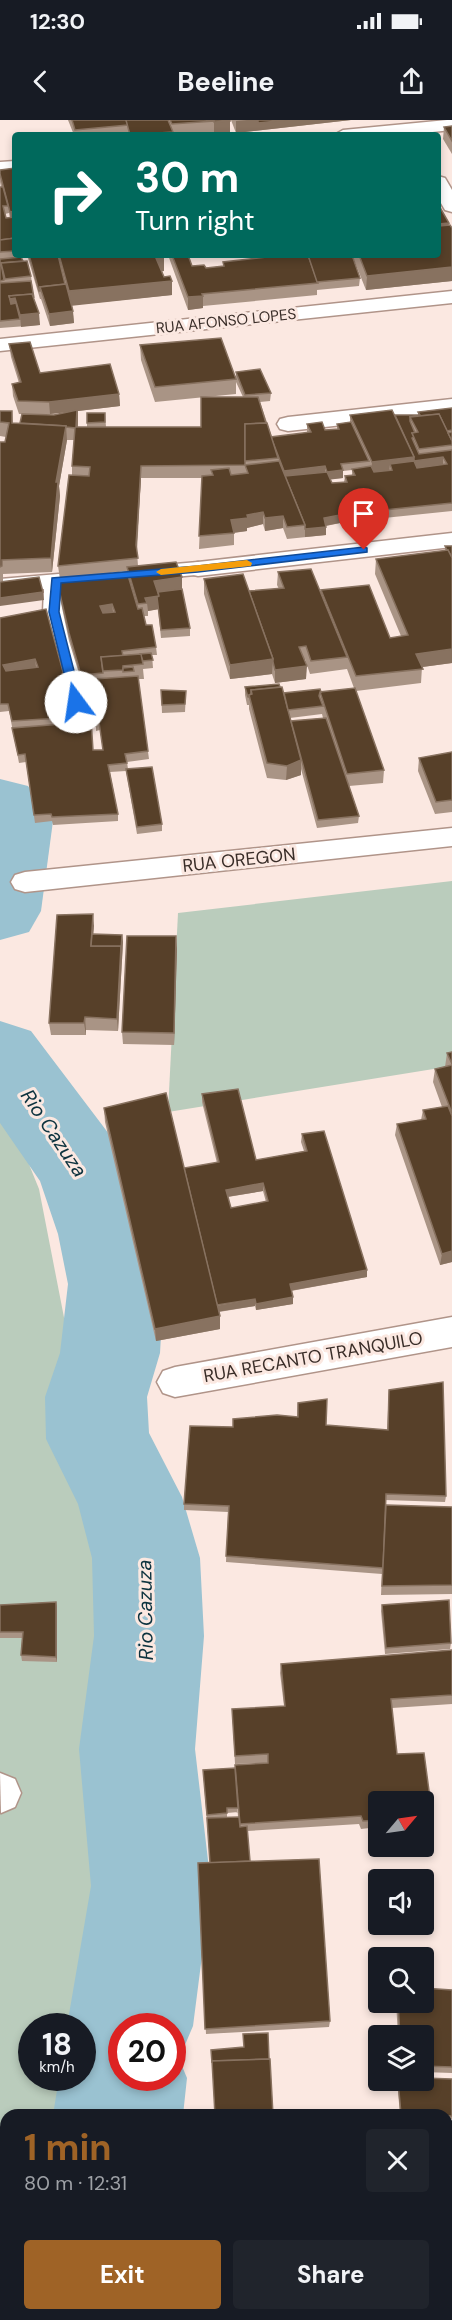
<!DOCTYPE html>
<html lang="en">
<head>
<meta charset="utf-8">
<style>
	body { margin:0; font-family:"DM Sans",sans-serif; background:#20242c; color:#f1f3f6; height:100vh; display:flex; flex-direction:column; font-size:22px; white-space:nowrap }
	* { box-sizing:border-box; margin:0 }
	p { font-size:20px; color:#9ea1a6 }
	.icon { flex:none; width:33px; height:33px; fill:none; stroke:currentColor; stroke-width:2; stroke-linecap:round; stroke-linejoin:round }
	.map { position:relative; flex:1; overflow:hidden }
	.sheet { position:absolute; left:0px; top:1989px; width:453px; height:212px; display:flex; flex-direction:column; background:#171b24; border-radius:18px 18px 0 0; box-shadow:0 3px 9px #0003 }
	.sheet>* { flex:none }
	.top-card { position:absolute; left:12px; top:12px; width:429px; height:126px; border-radius:6px; box-shadow:0 3px 9px #0003; background:#00695c; color:#fff; overflow:hidden }
	.needle { width:39px; rotate:61deg }
	.controls { position:absolute; left:368px; top:1671px; display:grid; gap:12px }
	.controls a { display:grid; place-items:center; width:66px; height:66px; border-radius:6px; background:#171b24; box-shadow:0 3px 9px #0003; font-size:30px }
	.speed { position:absolute; left:18px; top:1893px; display:flex; gap:12px; font-size:30px; font-weight:700; text-align:center }
	.speed>* { display:grid; place-content:center; width:78px; height:78px; border-radius:50%; background:#171b24; box-shadow:0 3px 9px #0003; line-height:1 }
	.speed small { font-size:15px; font-weight:400 }
	.speed .limit { border:9px solid #d22; background:#fff; color:#111 }
	.pin { position:absolute; display:grid; place-items:center; width:51px; height:51px; color:#fff; margin:-62px -26px; border-radius:50% 50% 50% 0; rotate:-45deg; box-shadow:0 0 6px #0007 }
	.pin .icon { rotate:45deg }
	.me { position:absolute; width:66px; margin:-33px; rotate:346deg; stroke-linejoin:round; filter:drop-shadow(0 0 4px #0008) }
	.turn { display:flex; align-items:center; gap:21px; height:126px; padding:0 24px; font-size:27px }
	.turn .icon { width:78px; height:78px; stroke-width:2.5 }
	.turn b { display:block; font-size:42px; line-height:51px }
	.round { display:grid; place-items:center; flex:none; width:63px; height:63px; border-radius:6px; background:#20242c }
	.summary { display:flex; align-items:center; justify-content:space-between; height:102px; padding:0 24px }
	h1 { font-size:36px; font-weight:700; line-height:45px; color:#9f6326 }
	.cta { display:flex; gap:12px; margin-top:auto; padding:12px 24px }
	.cta a { flex:1; height:69px; border-radius:6px; background:#9f6326; color:#fff; font-size:24px; font-weight:700; line-height:69px; text-align:center }
	.cta a+a { background:#20242c; color:#f1f3f6 }
	.status { display:flex; justify-content:space-between; align-items:center; height:42px; padding:0 30px; background:#171b24; direction:ltr }
	.status svg { height:16px; fill:currentColor }
	header { display:flex; justify-content:space-between; align-items:center; height:78px; padding:0 24px; background:#171b24; font-size:27px; font-weight:700 }
	.map>svg:first-child { display:block }
	.green { fill:#baccbc; fill-rule:evenodd }
	.lines { fill:none; stroke-linecap:round; stroke-linejoin:round }
	.river { fill:#9ac2d1; fill-rule:evenodd }
	.lane-casing { stroke:#b09489; stroke-width:3 }
	.street-casing { stroke:#b09489; stroke-width:3 }
	.lane { fill:#fff; fill-rule:evenodd }
	.street { fill:#fff; fill-rule:evenodd }
	.wall { fill:#a99485; fill-rule:evenodd }
	.shaded-wall { fill:#887260 }
	.building { fill:#574029; stroke:#887260; stroke-width:1.5; fill-rule:evenodd }
	.route { fill:#1a73e8; stroke:#114b97; stroke-width:1.5 }
	.slow { fill:#f59e0b }
	.labels { text-anchor:middle; dominant-baseline:central; stroke-width:6; stroke-linejoin:round; paint-order:stroke }
	.far-street-label { font-size:15px; fill:#392d28; stroke:#fbe8e1 }
	.street-label { font-size:18px; fill:#392d28; stroke:#fbe8e1 }
	.water-label { font-size:20px; font-style:italic; fill:#0d333f; stroke:#fbe8e1 }
</style>
</head>
<body>
<div class="status"><b>12:30</b><svg viewBox="0 0 49 12"><path d="M0 12V9h3v3zM5 12V6h3v6zM10 12V3h3v9zM15 12V0h3v12zM26 1h20v11H26zM47 4h2v5h-2z"/></svg></div>
<header><svg class="icon" aria-label="back" viewBox="0 0 24 24"><path d="M15 5l-7 7 7 7"/></svg>Beeline<svg class="icon" aria-label="share" viewBox="0 0 24 24"><path d="M12 15V3M7 8l5-5 5 5M5 13v7h14v-7"/></svg></header>
<div class="map">
<svg width="452" height="2200" viewBox="0 0 452 2200">
	<rect width="100%" height="100%" fill="#fbe8e1"/>
	<!-- green -->
	<g class="green">
		<polygon points="452,761 452,946 168,992 178,793"/>
		<path d="M0,983l11,17 28,69 59,303 5,492 -16,131h-81v199l56,1 -1,5h-61zM32,1906h50v52h-50z"/>
	</g>
	<g class="lines">
		<!-- river -->
		<g class="river">
			<polygon points="0,659 28,666 53,701 41,791 29,812 0,820"/>
			<path d="M0,901l31,10 84,111 13,26 26,66 10,50 -4,69 -13,44 2,36 33,64 18,61 4,78 -9,113 16,137 -18,140 -14,33 8,19 -4,37h-130l6,-37h23v-52h-15l24,-140 -12,-137 15,-113 -2,-78 -14,-54 -32,-65 -1,-42 15,-44 8,-69 -10,-50 -18,-53 -40,-58zM122,1906h50v52h-50z"/>
			<polygon points="20,2194 157,2194 157,2200 19,2200"/>
		</g>
		<!-- lane casing -->
		<g class="lane-casing">
			<polygon id="lane" points="198,442 206,444 209,449 206,454 67,467 65,492 89,582 85,587 77,590 69,587 65,582 43,492 44,469 0,473 0,459"/>
		</g>
		<!-- street casing -->
		<g class="street-casing">
			<g id="street">
				<polygon points="447,0 452,0 452,10 403,15 334,15 343,10"/>
				<polygon points="15,41 15,53 0,54 0,42"/>
				<polygon points="438,56 445,58 452,70 452,92 445,90 438,78"/>
				<polygon points="452,171 452,183 0,231 0,219"/>
				<polygon points="452,279 452,293 288,311 280,309 277,304 280,299 288,297"/>
				<polygon points="452,413 452,427 198,456 189,454 186,449 189,444 198,442"/>
				<polygon points="452,708 452,726 25,772 15,769 11,762 15,755 25,752"/>
				<polygon points="452,1197 452,1227 175,1277 163,1273 157,1262 163,1251 175,1247"/>
				<polygon points="0,1653 15,1659 21,1673 15,1687 1,1693"/>
			</g>
		</g>
		<!-- lane -->
		<use href="#lane" class="lane"/>
		<!-- street -->
		<use href="#street" class="street"/>
	</g>
	<!-- wall -->
	<g class="wall">
		<polygon points="68,0 230,0 230,12 203,15 74,15"/>
		<polygon points="231,0 351,0 236,13"/>
		<polygon points="452,6 452,34 443,19 444,7"/>
		<path d="M15,48v87h6l2,6 8,15 3,23 6,26 -40,3v-141h1l-1,-5v-12zM9,93l1,5h-4l-1,-4z"/>
		<polygon points="448,105 452,108 452,161 366,170 352,135 438,135"/>
		<polygon points="27,135 163,135 164,151 162,151 164,157 172,161 172,175 72,185 74,203 50,206 41,179 40,179"/>
		<polygon points="168,135 188,135 192,146 206,148 223,146 223,142 279,136 279,135 352,135 360,158 359,166 317,170 317,175 203,186 203,188 188,190"/>
		<path d="M9,224l31,29 79,21 1,12 -42,5v16h9v-14h18l1,14h95l42,-30 -7,-15v12l-81,8 -14,-42 -1,-15 96,31v-4l35,21 -1,8 -10,1 12,35 35,-4v-9l18,6 12,-1v-5l13,-2v-7h68v-3l34,-4v103l-107,11 -19,4v9l-39,4 -4,-11 -18,3 -2,-7 -16,4v3l-13,2v12l-35,4 3,-71h-61l-4,74 1,14 44,11v12l8,39v8l-29,2 -3,-29 -10,2v5h-4l2,9 10,22 1,8h-5l1,13 -10,1 1,10h-6l11,80 -22,3 1,7 34,55v7l-25,3 -11,-63 -16,1 8,42v7l-65,4 -1,-4 -17,2 -9,-61 -7,1 -10,-52 -9,1v-94l72,87 1,8 -12,1 1,10 24,-6 -1,-5h-4l-2,-33h2l-12,-39 -11,-52 -1,-8 70,-10 -67,8 -2,-13 14,-91v-9l2,-26h-7l-8,46 1,10 -8,76 -49,2v7h-3v-139h5l1,-5 -6,-1v-25h12l1,12h7l48,-11 -18,2h-31l-6,-18 -1,-12 7,-1 -8,-26zM352,350v5l-7,1 -1,6 -12,1 -2,-4 13,-1v-7zM91,607h5v4l4,-1 3,20h-10z"/>
		<path d="M445,426h7v117l-30,4 -1,16 -65,8 28,79 -1,13 -34,3 10,30 -1,7 -41,5 -16,-59v6l-15,5 -19,-2 -18,-69v-4h-2l-2,-10v-8h35l4,6 37,-1 33,-4 -7,-19 -37,5 -5,-15h-1l2,20 -31,4 -3,-9 -42,5 -26,-85v-15l45,12 30,-2 -2,-4 1,-13 43,21v-3l69,48 11,-2 -26,-62 1,-15 69,-8zM322,594l1,4 -32,3 -1,-3z"/>
		<polygon points="161,570 186,571 185,592 162,593"/>
		<polygon points="452,632 452,692 435,694 418,651 419,638"/>
		<polygon points="94,806 93,814 122,815 123,822 118,911 86,910 86,915 51,915 49,903"/>
		<polygon points="177,829 174,925 123,924 122,912"/>
		<polygon points="452,932 452,1142 440,1145 395,1015 397,1004 421,1000 423,990 442,987 433,962 435,949 445,947 447,933"/>
		<path d="M202,974l54,66 48,-9 -3,-9 1,-8 65,136v7l-76,14 2,13 -37,6 -1,-4 -36,6 1,17 -64,12 -51,-219 -1,-14 80,60 33,-5 -15,-61zM263,1071l3,11 -35,6 -3,-11z"/>
		<polygon points="389,1270 446,1376 445,1382 385,1380 385,1392 452,1387 452,1474 381,1475 382,1454 226,1442 228,1392 184,1390 184,1384 233,1307 297,1297 298,1283 326,1305 387,1310"/>
		<polygon points="56,1482 57,1487 57,1542 22,1541 21,1535 22,1518 0,1518 0,1485"/>
		<polygon points="382,1485 451,1523 450,1529 385,1534 381,1491"/>
		<path d="M452,1530v54l-60,4 5,46 34,52 -3,7 -5,1v-12h-45v25l-17,2 -2,-5 -112,7 3,30 80,160 -1,6 -123,7 -8,-171h12l-7,-93 32,-2 33,-5 -33,1 -3,-55 52,-3 -4,-33 1,-9zM237,1682l1,15h-11v-4l11,-1z"/>
		<polygon points="452,1870 452,1953 423,1952 423,1916 398,1916 396,1882 423,1882"/>
		<polygon points="452,1959 452,1999 447,1999 447,1995 400,1995 397,1960"/>
	</g>
	<!-- shaded-wall -->
	<g class="shaded-wall">
		<polygon points="247,0 351,0 236,13 236,1"/>
		<polygon points="230,1 230,12 214,14 214,2"/>
		<polygon points="173,12 173,15 137,15"/>
		<polygon points="15,91 15,103 11,104 10,92"/>
		<polygon points="449,103 447,116 438,118 438,104"/>
		<polygon points="164,137 164,151 157,152 156,138"/>
		<polygon points="452,147 452,161 366,170 367,156"/>
		<polygon points="172,161 172,175 70,186 69,171"/>
		<polygon points="203,176 203,188 188,190 188,177"/>
		<polygon points="15,178 16,191 11,191 10,179"/>
		<polygon points="73,191 74,203 50,206 49,194"/>
		<polygon points="39,193 40,205 21,207 20,195"/>
		<polygon points="119,274 120,286 78,291 78,303 77,320 76,307 77,291 50,294 49,282"/>
		<polygon points="66,306 67,320 59,366 60,376 52,452 51,438 56,362"/>
		<polygon points="414,337 443,337 443,345 392,350 390,344 389,352 371,354 372,342"/>
		<polygon points="141,346 141,358 136,438 136,425"/>
		<polygon points="325,346 325,354 284,359 284,351"/>
		<polygon points="343,350 343,358 327,360 327,352"/>
		<polygon points="263,392 263,404 247,408 247,411 231,413 231,400 247,395"/>
		<polygon points="345,394 345,402 324,406 324,398"/>
		<polygon points="283,396 283,408 265,411 265,398"/>
		<polygon points="326,407 326,415 305,417 305,409"/>
		<polygon points="182,457 182,470 155,473 154,461"/>
		<polygon points="43,472 44,480 0,486 0,478"/>
		<polygon points="159,476 160,489 148,491 147,483 145,478"/>
		<polygon points="112,484 113,492 101,494 100,486"/>
		<polygon points="452,529 452,543 415,548 416,534"/>
		<polygon points="35,539 36,547 4,553 3,545"/>
		<polygon points="273,539 272,554 230,559 230,545"/>
		<polygon points="307,546 306,559 275,563 275,550"/>
		<polygon points="301,640 301,655 286,660 287,646"/>
		<polygon points="93,794 94,806 92,830 91,826"/>
		<polygon points="122,815 123,822 118,911 117,899"/>
		<polygon points="176,816 177,829 174,925 174,913"/>
		<polygon points="85,897 86,910 86,915 84,903"/>
		<polygon points="263,1063 263,1071 226,1077 226,1070"/>
		<polygon points="452,1131 452,1142 440,1145 442,1134"/>
		<polygon points="367,1150 367,1157 289,1171 290,1164"/>
		<polygon points="293,1177 293,1184 256,1190 256,1184"/>
		<polygon points="255,1179 255,1186 216,1192 216,1186"/>
		<polygon points="220,1196 220,1209 156,1221 155,1209"/>
		<polygon points="56,1482 57,1487 57,1542 56,1537"/>
	</g>
	<!-- building -->
	<g class="building">
		<polygon points="72,0 126,0 128,5 75,10"/>
		<polygon points="126,0 168,0 173,12 130,15"/>
		<polygon points="170,0 214,0 214,1 172,4"/>
		<polygon points="214,0 230,0 230,1 214,2"/>
		<polygon points="258,0 287,0 258,3"/>
		<polygon points="452,6 452,21 444,7"/>
		<polygon points="358,13 359,15 338,15"/>
		<polygon points="15,48 15,91 10,92 0,54 0,50"/>
		<polygon points="0,67 3,67 8,86 3,86 6,98 15,97 15,118 0,120"/>
		<polygon points="438,84 449,103 438,104"/>
		<polygon points="438,104 439,106 450,105 452,108 452,147 367,156 359,135 438,135"/>
		<polygon points="15,118 15,131 0,132 0,120"/>
		<polygon points="29,135 58,135 65,164 40,167 40,171 39,171"/>
		<polygon points="59,135 163,135 164,137 156,138 164,157 170,156 172,161 69,171"/>
		<polygon points="172,135 188,135 192,146 204,145 206,148 224,146 223,142 284,135 308,135 318,163 202,174 203,176 188,177"/>
		<polygon points="308,135 352,135 360,158 317,162"/>
		<polygon points="21,137 23,141 1,143 4,160 0,161 0,139"/>
		<polygon points="27,141 31,156 5,159 1,143"/>
		<polygon points="31,161 34,178 32,174 9,176 11,184 16,183 20,199 0,201 0,163"/>
		<polygon points="66,164 73,191 49,194 40,167"/>
		<polygon points="32,174 39,193 20,195 15,178 10,179 9,176"/>
		<polygon points="221,218 236,259 155,267 140,225"/>
		<polygon points="30,222 40,253 110,244 119,274 49,282 18,281 12,264 21,262 9,224"/>
		<polygon points="260,249 271,273 245,275 236,252"/>
		<polygon points="201,277 258,277 266,303 245,304 245,345 141,346 136,425 138,438 58,446 69,355 89,356 90,347 72,346 75,308 66,307 66,306 20,303 22,294 54,295 77,290 76,307 201,307"/>
		<polygon points="452,288 452,310 447,311 439,294 410,297 410,301 415,313 412,313 414,317 412,318 419,334 452,330 452,383 345,394 324,398 326,407 305,409 305,405 285,356 327,352 332,363 347,362 345,356 355,355 352,349 371,346 374,352 392,350 390,344 414,341 417,348 447,344 443,337 414,341 414,337 395,295 420,295 418,292"/>
		<polygon points="392,290 414,337 372,342 350,295"/>
		<polygon points="0,291 12,291 12,303 66,306 56,362 58,362 51,438 2,440 2,446 0,447 0,322 5,322 9,303 0,302"/>
		<polygon points="87,293 105,293 105,302 87,303"/>
		<polygon points="439,294 452,321 452,325 419,329 412,313 418,312 410,297"/>
		<polygon points="322,302 325,310 339,309 337,304 351,302 369,341 341,344 343,350 327,352 325,346 284,351 271,317 311,312 307,304"/>
		<polygon points="267,303 278,338 245,341 245,304"/>
		<polygon points="452,312 452,321 448,313"/>
		<polygon points="279,341 305,405 287,407 283,396 265,398 263,392 247,395 248,398 231,400 234,413 199,416 202,356 213,355 211,350 229,348 231,355 248,353 245,345"/>
		<polygon points="445,426 452,426 452,438 448,430 447,430"/>
		<polygon points="448,430 452,438 452,529 416,534 423,549 356,556 321,470 369,465 390,518 408,515 376,439"/>
		<polygon points="176,442 182,457 154,461 159,476 145,478 147,483 138,484 127,447"/>
		<polygon points="311,449 347,537 311,541 306,526 299,527 307,546 275,550 273,542 273,539 249,471 284,468 278,452"/>
		<path d="M127,452l11,37 4,-1 4,17h6l4,22 -34,4 1,5 -22,1 2,16 -22,2 -12,-42 -12,-52zM112,484l3,8 -12,1 -3,-7z"/>
		<polygon points="243,454 273,539 230,545 204,459"/>
		<polygon points="39,457 43,472 0,478 0,462"/>
		<polygon points="182,469 190,508 161,510 157,477 159,476 158,472"/>
		<path d="M46,489l26,96 -12,1 1,12 -49,3 -4,-17h-8v-86zM35,539l3,8 -32,4 -3,-6z"/>
		<polygon points="151,533 153,540 143,541 140,534"/>
		<polygon points="141,534 143,544 123,546 123,550 103,551 101,537"/>
		<polygon points="133,547 134,551 123,552 123,548"/>
		<path d="M138,556l10,75 -23,3 2,9 -19,2 10,49 -66,3 -1,-3 -17,1 -9,-61 -7,1 -6,-27 50,-4v-4l25,-2 -3,-13h-3l-2,-25zM91,599h4l1,4 3,-1 4,28h-10z"/>
		<polygon points="279,564 280,567 251,570 251,574 249,575 249,577 248,577 245,567"/>
		<polygon points="282,567 301,640 287,646 267,643 249,575 252,574 251,570"/>
		<polygon points="355,568 384,650 347,654 320,572"/>
		<polygon points="320,569 321,572 320,572 319,576 323,586 288,590 284,573"/>
		<polygon points="161,570 186,571 185,584 162,585"/>
		<polygon points="326,598 359,696 318,700 291,601"/>
		<polygon points="452,632 452,680 436,682 419,638"/>
		<polygon points="152,647 162,704 137,707 126,649"/>
		<polygon points="93,794 91,826 121,826 117,899 85,897 84,903 49,903 57,795"/>
		<polygon points="92,814 122,815 121,830 121,826 91,826"/>
		<polygon points="127,816 176,816 174,913 122,912"/>
		<polygon points="452,932 452,944 447,933"/>
		<polygon points="452,945 452,993 435,949"/>
		<path d="M238,969l18,71 51,-9 -5,-17 22,-3 43,139 -77,14 3,13 -37,7 -1,-5 -38,6 -33,-137 35,-6 -17,-68zM263,1063l5,18 -37,7 -5,-18z"/>
		<polygon points="166,973 220,1196 155,1209 104,988"/>
		<polygon points="448,986 452,996 452,1131 442,1134 397,1004 426,999 423,990"/>
		<polygon points="443,1262 446,1376 386,1374 383,1448 226,1436 229,1386 184,1384 190,1306 233,1307 233,1299 277,1295 298,1297 298,1283 327,1279 326,1305 388,1310 389,1270"/>
		<polygon points="386,1385 452,1387 452,1465 382,1466"/>
		<polygon points="449,1480 451,1523 386,1528 382,1485"/>
		<polygon points="56,1482 56,1537 21,1535 23,1512 0,1512 0,1485"/>
		<polygon points="452,1530 452,1575 391,1579 397,1634 424,1633 431,1686 423,1686 423,1682 378,1682 378,1700 363,1701 361,1696 240,1704 235,1645 268,1643 268,1634 235,1636 232,1589 285,1586 281,1544"/>
		<polygon points="235,1648 238,1688 227,1688 227,1693 207,1695 203,1650"/>
		<polygon points="239,1697 240,1707 247,1706 250,1741 210,1743 207,1698"/>
		<polygon points="319,1739 330,1901 205,1909 198,1743"/>
		<polygon points="423,1868 452,1870 452,1947 423,1946 423,1916 400,1916 398,1882 423,1882"/>
		<polygon points="268,1913 269,1939 212,1941 212,1943 211,1930 244,1927 243,1914"/>
		<polygon points="270,1939 273,1995 215,1995 212,1941"/>
		<polygon points="423,1958 452,1959 452,1996 447,1996 447,1995 401,1994 398,1960 423,1960"/>
		<polygon points="447,2038 452,2038 452,2200 416,2200 416,2194 447,2194"/>
		<polygon points="165,2194 223,2194 224,2200 165,2200"/>
		<polygon points="284,2194 347,2194 348,2200 284,2200"/>
		<rect x="348" y="2194" width="68" height="6"/>
	</g>
	<!-- route -->
	<polygon class="route" points="364,427 367,428 367,432 198,452 61,463 59,492 82,582 76,585 71,582 49,492 52,458 198,446"/>
	<!-- slow -->
	<polygon class="slow" points="247,440 252,443 251,446 161,455 156,452 161,449"/>
	<g class="labels">
		<!-- far-street labels -->
		<g class="far-street-label">
			<text transform="translate(226 201) rotate(-6)">RUA AFONSO LOPES</text>
		</g>
		<!-- street labels -->
		<g class="street-label">
			<text transform="translate(239 740) rotate(-6)">RUA OREGON</text>
			<text transform="translate(313 1237) rotate(-10)">RUA RECANTO TRANQUILO</text>
		</g>
		<!-- water labels -->
		<g class="water-label">
			<text transform="translate(54 1013) rotate(56)">Rio Cazuza</text>
			<text transform="translate(145 1490) rotate(-91)">Rio Cazuza</text>
		</g>
	</g>
</svg>
<div class="controls">
<a><svg class="needle" viewBox="-14 -14 28 28"><path d="M0-13l5 13h-10z" fill="#e53935"/><path d="M0 13l5-13h-10z" fill="#9ea1a6"/></svg></a>
<a><svg class="icon" aria-label="sound" viewBox="0 0 24 24"><path d="M4 9h4l5-4v14l-5-4H4zM17 9q2 3 0 6"/></svg></a>
<a><svg class="icon" aria-label="search" viewBox="0 0 24 24"><circle cx="10" cy="10" r="6"/><path d="M15 15l6 6"/></svg></a>
<a><svg class="icon" aria-label="layers" viewBox="0 0 24 24"><path d="M12 4l9 5-9 5-9-5zM3 14l9 5 9-5"/></svg></a>
</div>
<div class="speed"><div>18<small>km/h</small></div><div class="limit">20</div></div>
<div class="pin" style="left:364px;top:430px;background:#d93025"><svg class="icon" aria-label="arrive" viewBox="0 0 24 24"><path d="M6 21V4h12l-3 4 3 4H6"/></svg></div>
<svg class="me" style="left:76px;top:582px" viewBox="-20 -20 40 40"><circle r="19" fill="#fff"/><path d="M0-13L10 11 0 6-10 11z" fill="#1a73e8"/></svg>
<div class="top-card">
<div class="turn"><svg class="icon" aria-label="right" viewBox="0 0 24 24"><path d="M7 20v-9h11M14 6l5 5-5 5"/></svg><div><b>30 m</b>Turn right</div></div>
</div>
<section class="sheet">
<div class="summary"><div><h1>1 min</h1><p>80 m · 12:31</p></div><a class="round"><svg class="icon" aria-label="close" viewBox="0 0 24 24"><path d="M6 6l12 12M18 6L6 18"/></svg></a></div>
<div class="cta"><a>Exit</a><a>Share</a></div>
</section>
</div>
</body>
</html>
